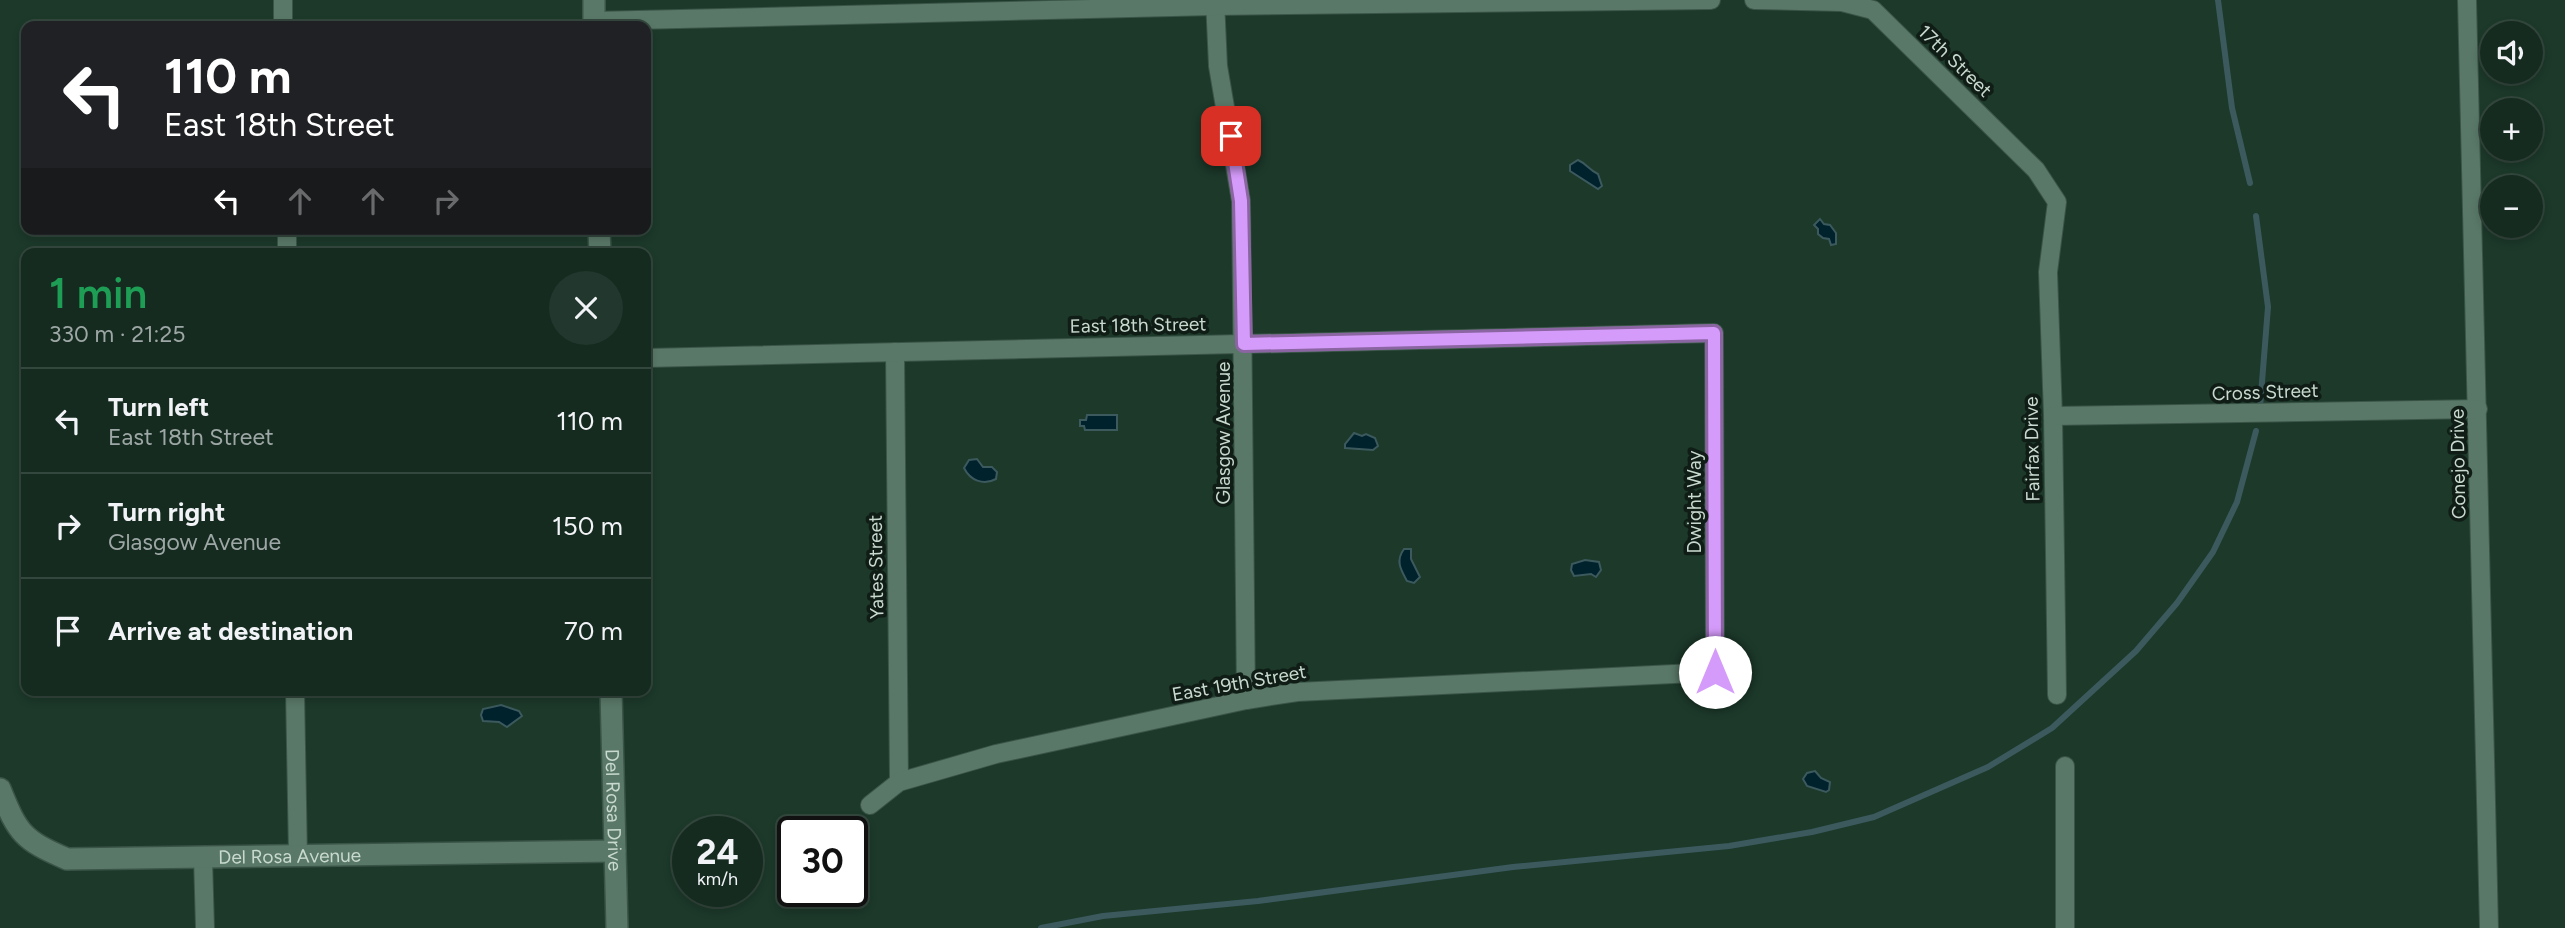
<!DOCTYPE html>
<html lang="en">
<head>
<meta charset="utf-8">
<style>
	body { margin:0; font-family:Figtree,sans-serif; background:#22372d; color:#f1f3f6; height:100vh; display:flex; flex-direction:column; font-size:26px; white-space:nowrap }
	* { box-sizing:border-box; margin:0 }
	p { font-size:23px; color:#9da7a5 }
	.icon { flex:none; width:38px; height:38px; fill:none; stroke:currentColor; stroke-width:2; stroke-linecap:round; stroke-linejoin:round }
	.map { position:relative; flex:1; overflow:hidden }
	.details { position:absolute; left:21px; top:248px; width:630px; height:448px; display:flex; flex-direction:column; background:#152b20; border-radius:14px; box-shadow:0 4px 10px #0003,0 0 0 2px #34473e }
	.details>* { flex:none }
	.hud { position:absolute; left:21px; top:21px; width:630px; height:214px; border-radius:14px; box-shadow:0 4px 10px #0003,0 0 0 2px #34473e; background:#202124; color:#fff; overflow:hidden }
	.tools { position:absolute; left:2480px; top:21px; display:grid; gap:14px }
	.tools a { display:grid; place-items:center; width:63px; height:63px; border-radius:50%; background:#152b20; box-shadow:0 4px 10px #0003,0 0 0 2px #34473e; font-size:35px }
	.speed { position:absolute; left:672px; top:816px; display:flex; gap:14px; font-size:35px; font-weight:700; text-align:center }
	.speed>* { display:grid; place-content:center; width:91px; height:91px; border-radius:50%; background:#152b20; box-shadow:0 4px 10px #0003,0 0 0 2px #34473e; line-height:1 }
	.speed small { font-size:18px; font-weight:400 }
	.speed .limit { border:4px solid #111; border-radius:10px; background:#fff; color:#111 }
	.pin { position:absolute; display:grid; place-items:center; width:60px; height:60px; color:#fff; margin:-30px; border-radius:14px; box-shadow:0 4px 10px #0006 }
	.me { position:absolute; width:77px; margin:-38px; rotate:0deg; stroke-linejoin:round; filter:drop-shadow(0 0 5px #0008) }
	.turn { display:flex; align-items:center; gap:24px; height:147px; padding:0 28px; font-size:32px }
	.turn .icon { width:91px; height:91px; stroke-width:2.5 }
	.turn b { display:block; font-size:49px; line-height:60px }
	.lanes { display:flex; align-items:center; height:66px; padding:0 28px; background:#0003; justify-content:center; gap:35px; direction:ltr }
	.lanes .off { opacity:.35 }
	.round { display:grid; place-items:center; flex:none; width:74px; height:74px; border-radius:37px; background:#22372d }
	.head { display:flex; align-items:center; justify-content:space-between; height:119px; padding:0 28px }
	h1 { font-size:42px; font-weight:600; line-height:52px; color:#1e9e55 }
	ul { padding:0; list-style:none }
	li { display:flex; align-items:center; gap:21px; height:105px; padding:0 28px; border-top:2px solid #34473e }
	li div { flex:1 }
	li b { display:block; font-size:26px }
	li em { font-style:normal }
	.map>svg:first-child { display:block }
	.water { fill:#00222d; stroke:#3c595e; stroke-width:2 }
	.lines { fill:none; stroke-linecap:round; stroke-linejoin:round }
	.stream { stroke:#3c595e; stroke-width:6 }
	.street-casing { stroke:#3a5448; stroke-width:20 }
	.secondary-casing { stroke:#3a5448; stroke-width:24 }
	.street { stroke:#597867; stroke-width:18 }
	.secondary { stroke:#597867; stroke-width:21 }
	.route-casing { stroke:#8a65a2; stroke-width:18 }
	.route { stroke:#d59bfa; stroke-width:12 }
	.labels { text-anchor:middle; dominant-baseline:central; stroke-width:7; stroke-linejoin:round; paint-order:stroke }
	.street-label { font-size:19px; fill:#c8d9cf; stroke:#101d16 }
</style>
</head>
<body>
<div class="map">
<svg width="2565" height="928" viewBox="0 0 2565 928">
	<rect width="100%" height="100%" fill="#1c392a"/>
	<!-- water -->
	<g class="water">
		<path d="M1578,160c9,4 11,10 20,14l4,12 -4,3 -28,-18v-6z"/>
		<polygon points="1820,219 1824,224 1830,225 1836,233 1836,244 1831,245 1829,239 1823,238 1818,234 1818,229 1814,225"/>
		<polygon points="1087,415 1117,415 1117,430 1085,430 1084,426 1080,426 1080,420 1086,420"/>
		<polygon points="1354,433 1362,436 1366,434 1375,438 1378,446 1373,450 1345,448 1345,444"/>
		<path d="M977,459l6,8h9l5,5 -1,7c-13,7 -26,1 -32,-11l5,-8z"/>
		<path d="M1404,549h7v10l9,18 -6,6 -7,-2c-6,-11 -12,-20 -3,-32z"/>
		<polygon points="1585,560 1599,562 1601,570 1596,577 1591,574 1574,576 1571,570 1572,564"/>
		<polygon points="501,705 519,711 522,716 507,727 499,722 483,721 481,715 483,709"/>
		<polygon points="1815,771 1821,778 1830,782 1829,790 1826,792 1807,786 1803,779 1807,773"/>
	</g>
	<g class="lines">
		<!-- stream -->
		<g class="stream">
			<polyline points="2218,0 2232,108 2250,183"/>
			<polyline points="2256,216 2268,307 2260,407"/>
			<polyline points="1041,928 1103,916 1258,901 1513,867 1729,846 1812,832 1874,817 1988,767 2052,728 2136,651 2177,603 2213,552 2237,502 2256,431"/>
		</g>
		<!-- street casing -->
		<g class="street-casing">
			<g id="street">
				<polyline points="283,0 283,26"/>
				<polyline points="1215,0 1218,66 1241,201 1246,700"/>
				<polyline points="1754,0 1842,2 1873,10 2036,170 2057,202 2048,272 2053,416 2057,695"/>
				<polyline points="2467,0 2489,928"/>
				<polyline points="594,21 1215,6 1711,0"/>
				<polyline points="287,229 287,254"/>
				<polyline points="895,352 899,782"/>
				<polyline points="646,358 1714,333 1715,672 1297,692 1246,700 996,754 899,782 870,805"/>
				<polyline points="2053,416 2478,409"/>
				<polyline points="295,691 298,857"/>
				<polyline points="2065,766 2065,928"/>
				<polyline points="203,858 205,928"/>
			</g>
		</g>
		<!-- secondary casing -->
		<g class="secondary-casing">
			<g id="secondary">
				<polyline points="594,26 594,0"/>
				<polyline points="599,229 600,254"/>
				<path id="s1" d="M611,691l6,237"/>
				<path id="s2" d="M0,789c18,45 23,51 67,70l548,-8"/>
			</g>
		</g>
		<!-- street -->
		<use href="#street" class="street"/>
		<!-- secondary -->
		<use href="#secondary" class="secondary"/>
	</g>
	<g class="lines">
		<!-- route casing -->
		<g class="route-casing">
			<polyline id="route" points="1231,136 1241,201 1244,344 1714,333 1715,672"/>
		</g>
		<!-- route -->
		<use href="#route" class="route"/>
	</g>
	<g class="labels">
		<!-- street labels -->
		<g class="street-label">
			<text transform="translate(1955 61) rotate(44)">17th Street</text>
			<text transform="translate(1138 325) rotate(-1)">East 18th Street</text>
			<text transform="translate(2265 392) rotate(-2)">Cross Street</text>
			<text transform="translate(1223 433) rotate(-90)">Glasgow Avenue</text>
			<text transform="translate(2032 449) rotate(-91)">Fairfax Drive</text>
			<text transform="translate(2458 464) rotate(-91)">Conejo Drive</text>
			<text transform="translate(1694 502) rotate(-90)">Dwight Way</text>
			<text transform="translate(876 567) rotate(-91)">Yates Street</text>
			<text transform="translate(1239 683) rotate(-10)">East 19th Street</text>
			<text stroke="none"><textPath href="#s1" startOffset="119">Del Rosa Drive</textPath></text>
			<text stroke="none"><textPath href="#s2" startOffset="324">Del Rosa Avenue</textPath></text>
		</g>
	</g>
</svg>
<div class="tools">
<a><svg class="icon" aria-label="sound" viewBox="0 0 24 24"><path d="M4 9h4l5-4v14l-5-4H4zM17 9q2 3 0 6"/></svg></a>
<a>+</a>
<a>−</a>
</div>
<div class="speed"><div>24<small>km/h</small></div><div class="limit">30</div></div>
<div class="pin" style="left:1231px;top:136px;background:#d93025"><svg class="icon" aria-label="arrive" viewBox="0 0 24 24"><path d="M6 21V4h12l-3 4 3 4H6"/></svg></div>
<svg class="me" style="left:1715px;top:672px" viewBox="-20 -20 40 40"><circle r="19" fill="#fff"/><path d="M0-13L10 11 0 6-10 11z" fill="#d59bfa"/></svg>
<div class="hud">
<div class="turn"><svg class="icon" aria-label="left" viewBox="0 0 24 24"><path d="M17 20v-9H6M10 6l-5 5 5 5"/></svg><div><b>110 m</b>East 18th Street</div></div>
<div class="lanes"><svg class="icon" aria-label="left" viewBox="0 0 24 24"><path d="M17 20v-9H6M10 6l-5 5 5 5"/></svg><svg class="icon off" aria-label="ahead" viewBox="0 0 24 24"><path d="M12 20V5M6 11l6-6 6 6"/></svg><svg class="icon off" aria-label="ahead" viewBox="0 0 24 24"><path d="M12 20V5M6 11l6-6 6 6"/></svg><svg class="icon off" aria-label="right" viewBox="0 0 24 24"><path d="M7 20v-9h11M14 6l5 5-5 5"/></svg></div>
</div>
<section class="details">
<div class="head"><div><h1>1 min</h1><p>330 m · 21:25</p></div><a class="round"><svg class="icon" aria-label="close" viewBox="0 0 24 24"><path d="M6 6l12 12M18 6L6 18"/></svg></a></div>
<ul>
<li><svg class="icon" aria-label="left" viewBox="0 0 24 24"><path d="M17 20v-9H6M10 6l-5 5 5 5"/></svg><div><b>Turn left</b><p>East 18th Street</p></div><em>110 m</em></li>
<li><svg class="icon" aria-label="right" viewBox="0 0 24 24"><path d="M7 20v-9h11M14 6l5 5-5 5"/></svg><div><b>Turn right</b><p>Glasgow Avenue</p></div><em>150 m</em></li>
<li><svg class="icon" aria-label="arrive" viewBox="0 0 24 24"><path d="M6 21V4h12l-3 4 3 4H6"/></svg><div><b>Arrive at destination</b></div><em>70 m</em></li>
</ul>
</section>
</div>
</body>
</html>
